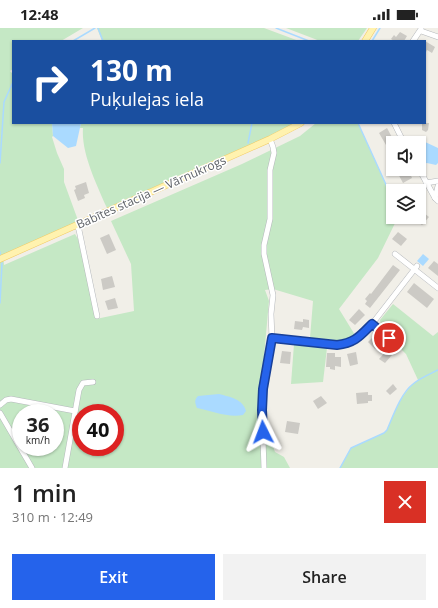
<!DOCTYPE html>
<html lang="en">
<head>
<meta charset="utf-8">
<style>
	body { margin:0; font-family:"Open Sans",sans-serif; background:#f2f2f2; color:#222; height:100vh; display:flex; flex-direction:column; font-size:15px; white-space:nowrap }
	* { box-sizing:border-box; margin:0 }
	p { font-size:13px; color:#767676 }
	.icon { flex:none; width:22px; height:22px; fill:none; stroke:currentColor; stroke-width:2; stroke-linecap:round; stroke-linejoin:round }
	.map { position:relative; height:440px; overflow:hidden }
	.details { display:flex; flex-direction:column; background:#fff; flex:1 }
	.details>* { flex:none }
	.top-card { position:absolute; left:12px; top:12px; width:414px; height:84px; border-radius:0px; box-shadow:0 1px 3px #0004; background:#1a4fa0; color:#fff; overflow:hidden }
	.fabs { position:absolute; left:386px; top:108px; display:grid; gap:8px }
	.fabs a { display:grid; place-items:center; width:40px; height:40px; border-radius:0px; background:#fff; box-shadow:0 1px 3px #0004; font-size:20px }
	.speed { position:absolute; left:12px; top:376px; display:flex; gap:8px; font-size:20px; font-weight:700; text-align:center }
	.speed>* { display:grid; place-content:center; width:52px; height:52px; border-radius:50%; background:#fff; box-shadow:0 1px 3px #0004; line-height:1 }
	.speed small { font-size:10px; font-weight:400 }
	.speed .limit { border:6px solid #d22; background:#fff; color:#111 }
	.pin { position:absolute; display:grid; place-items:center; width:34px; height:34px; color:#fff; margin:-17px; border:2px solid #fff; border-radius:50%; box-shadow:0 1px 4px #0007 }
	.me { position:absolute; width:44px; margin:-22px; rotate:357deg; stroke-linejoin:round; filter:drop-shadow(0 0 3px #0008) }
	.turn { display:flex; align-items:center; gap:14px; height:84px; padding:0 12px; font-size:18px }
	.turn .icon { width:52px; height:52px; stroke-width:2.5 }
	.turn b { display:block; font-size:28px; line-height:34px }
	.round { display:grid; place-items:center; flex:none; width:42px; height:42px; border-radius:0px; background:#f2f2f2 }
	.overview { display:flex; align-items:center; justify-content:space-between; height:68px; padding:0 12px }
	h1 { font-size:24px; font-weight:600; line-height:30px }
	.button { display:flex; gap:8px; margin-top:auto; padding:8px 12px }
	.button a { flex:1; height:46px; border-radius:0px; background:#2563eb; color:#fff; font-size:16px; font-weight:600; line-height:46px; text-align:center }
	.button a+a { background:#f2f2f2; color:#222 }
	.status { display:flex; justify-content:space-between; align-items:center; height:28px; padding:0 20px; background:#fff; direction:ltr }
	.status svg { height:11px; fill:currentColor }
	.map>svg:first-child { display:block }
	.green { fill:#c5e8c5; fill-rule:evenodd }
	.water { fill:#aadaff }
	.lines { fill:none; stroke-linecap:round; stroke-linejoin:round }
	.stream { stroke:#aadaff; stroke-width:1.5 }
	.building { fill:#cccac5 }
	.minor-casing { stroke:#b5b8bc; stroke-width:6 }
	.major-casing { stroke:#f2c960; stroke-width:7 }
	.minor { stroke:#fff; stroke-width:5 }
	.major { stroke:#fff2af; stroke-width:6 }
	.route-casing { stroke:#184099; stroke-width:10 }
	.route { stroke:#2563eb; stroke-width:7 }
	.labels { text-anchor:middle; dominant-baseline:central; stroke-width:3; stroke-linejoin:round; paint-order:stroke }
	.street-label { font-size:12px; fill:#5f6368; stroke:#fff }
</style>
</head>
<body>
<div class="status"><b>12:48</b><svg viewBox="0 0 49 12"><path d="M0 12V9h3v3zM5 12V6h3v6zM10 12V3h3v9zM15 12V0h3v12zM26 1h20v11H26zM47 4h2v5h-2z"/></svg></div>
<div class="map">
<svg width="438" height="440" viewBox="0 0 438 440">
	<rect width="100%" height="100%" fill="#f1efe8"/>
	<!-- green -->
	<g class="green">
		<path d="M0,0h83l-22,13h-48v28l-3,2 3,3v49h39l1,13 -1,1 5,16 7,16v13l15,41 -76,33 1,9 71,-31 3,5 18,80 38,-8 -3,-47 -20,-43 131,-57 58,-28 16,-13h42l35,77v17h5l-20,41 -39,51 16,26 -11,6 -34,-3 3,-37 -40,-12 -8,1 4,11 -11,122 8,3 9,26 9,5 6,11h-290zM21,385h34v34h-34zM81,385h34v34h-34z"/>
		<polygon points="97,0 264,0 299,13 102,13"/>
		<polygon points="286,0 367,0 358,13 320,13"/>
		<path d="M81,95h214l-20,11 -168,74c-10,-23 -26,-55 -24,-80h-3z"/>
		<path d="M393,276l40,32 5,-4v136h-98l11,-20 33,-15 3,-3c7,-18 15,-38 31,-50l-12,-26 -5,-5 3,-5 -23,-19 -1,-5z"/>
		<polygon points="294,316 327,320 323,354 291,356"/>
	</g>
	<!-- water -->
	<g class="water">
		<polygon points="52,95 81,95 76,118 68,120 53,108"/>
		<polygon points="423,113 438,120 438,135 436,137 427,135 423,136 419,130 419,115"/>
		<polygon points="423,226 429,231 423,238 417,233"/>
		<path d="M219,366c11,3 24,5 27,17l-3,4c-15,3 -31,-4 -46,-7 -2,-5 -3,-8 1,-12z"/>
	</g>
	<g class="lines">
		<!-- stream -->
		<g class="stream">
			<polyline points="98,0 103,13"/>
			<polyline points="276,0 309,13"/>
			<polyline points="73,13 95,0"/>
			<polyline points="372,13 380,0"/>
			<polyline points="358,95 393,172"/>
			<polyline points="248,115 252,95"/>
			<polyline points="0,135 4,74 13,54"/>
			<polyline points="0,224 0,227"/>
			<polyline points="0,275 2,235"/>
			<path d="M340,440l11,-20 33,-15 3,-3c6,-14 14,-37 26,-46 7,-6 17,-10 25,-14"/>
		</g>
	</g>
	<!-- building -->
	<g class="building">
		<polygon points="400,4 407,8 404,13 394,13 391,11 394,7 396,9"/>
		<polygon points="425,13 435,19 432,25 427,22 425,26"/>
		<polygon points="422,95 429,95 428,102 426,104 422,102"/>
		<polygon points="387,100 395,115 393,115 393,129 379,105"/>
		<polygon points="402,141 404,141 406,145 409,143 412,150 403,155 397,144"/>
		<polygon points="86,154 89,165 84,167 85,170 78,173 74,162 76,161 75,158"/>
		<polygon points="419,181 429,189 422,197 412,189 419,189"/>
		<polygon points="398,204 407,211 401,218 392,211"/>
		<polygon points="109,206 116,222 107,226 100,210"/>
		<polygon points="434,233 438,236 438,248 428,240"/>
		<polygon points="393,237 400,242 370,280 365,276 367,273 365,271 370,265 371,266"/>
		<polygon points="112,248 115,259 103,262 101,251"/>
		<polygon points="414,255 434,271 427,280 407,264"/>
		<polygon points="115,270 118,280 108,282 105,273"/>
		<polygon points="359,281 365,287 355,297 349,292"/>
		<polygon points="303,291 309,292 309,300 303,299 302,302 294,301 295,293 303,294"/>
		<polygon points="373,309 380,316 375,321 368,314"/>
		<polygon points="387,322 392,327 385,335 379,331"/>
		<polygon points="282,323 291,324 290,336 280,335"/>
		<polygon points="356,324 358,336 350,338 347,326"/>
		<polygon points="327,325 335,325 335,329 341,329 341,339 335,338 335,342 330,341 330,339 326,339"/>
		<polygon points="393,356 397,361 390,367 386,363"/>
		<polygon points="368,364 368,367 372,367 372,373 368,373 368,375 357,376 356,365"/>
		<polygon points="321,368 327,375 318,381 313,373"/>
		<polygon points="287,393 300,395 298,406 285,404"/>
	</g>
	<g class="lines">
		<!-- minor casing -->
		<g class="minor-casing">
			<g id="minor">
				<polyline points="421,3 438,9"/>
				<polyline points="413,13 421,1"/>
				<polyline points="394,95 404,115"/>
				<polyline points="419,141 435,170 438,173"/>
				<polyline points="426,155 438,153"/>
				<polyline points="435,170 438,158"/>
				<polyline points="77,197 79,202 97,288"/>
				<polyline points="395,226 438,260"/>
				<polyline points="372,296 397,317"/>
				<polyline points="272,310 337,317 347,315 358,310 372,296 417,238"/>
				<polyline points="0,377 6,372 11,371 75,383"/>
				<polyline points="0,385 32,440"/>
				<polyline points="65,440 79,362 83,355 93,354"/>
				<polyline points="264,440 262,382 263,361 272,310 271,286 273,267 264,226 264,217 270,191 270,142 274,125 273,119 270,111"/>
			</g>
		</g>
		<!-- major casing -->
		<g class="major-casing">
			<g id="major">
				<polyline points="365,13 373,0"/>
				<polyline points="0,231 270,111 301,95"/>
			</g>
		</g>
		<!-- minor -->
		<use href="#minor" class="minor"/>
		<!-- major -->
		<use href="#major" class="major"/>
	</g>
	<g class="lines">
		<!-- route casing -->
		<g class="route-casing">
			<path id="route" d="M263,404l-1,-22 1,-21 9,-51 65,7c18,-2 23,-9 35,-21l17,14"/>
		</g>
		<!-- route -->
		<use href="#route" class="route"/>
	</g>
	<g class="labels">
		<!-- street labels -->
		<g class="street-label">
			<text transform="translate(151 164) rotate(-24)">Babītes stacija — Vārnukrogs</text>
		</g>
	</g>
</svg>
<div class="fabs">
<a><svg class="icon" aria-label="sound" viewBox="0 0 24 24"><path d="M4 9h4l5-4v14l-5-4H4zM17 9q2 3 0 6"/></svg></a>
<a><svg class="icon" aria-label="layers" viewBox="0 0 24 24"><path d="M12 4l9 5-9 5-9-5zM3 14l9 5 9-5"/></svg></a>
</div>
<div class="speed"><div>36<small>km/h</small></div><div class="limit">40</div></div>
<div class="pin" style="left:389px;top:310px;background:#d93025"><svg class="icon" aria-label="arrive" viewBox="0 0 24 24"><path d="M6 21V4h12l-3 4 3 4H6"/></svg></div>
<svg class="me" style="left:263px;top:404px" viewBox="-20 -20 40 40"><path d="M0-17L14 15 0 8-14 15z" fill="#2563eb" stroke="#fff" stroke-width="4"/></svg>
<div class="top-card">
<div class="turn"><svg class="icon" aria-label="right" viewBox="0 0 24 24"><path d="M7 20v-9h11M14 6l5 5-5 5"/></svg><div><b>130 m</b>Puķulejas iela</div></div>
</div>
</div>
<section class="details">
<div class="overview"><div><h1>1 min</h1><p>310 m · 12:49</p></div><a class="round" style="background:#d93025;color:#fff"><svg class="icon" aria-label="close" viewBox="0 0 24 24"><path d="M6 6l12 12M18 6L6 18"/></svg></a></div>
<div class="button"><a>Exit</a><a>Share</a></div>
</section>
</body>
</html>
